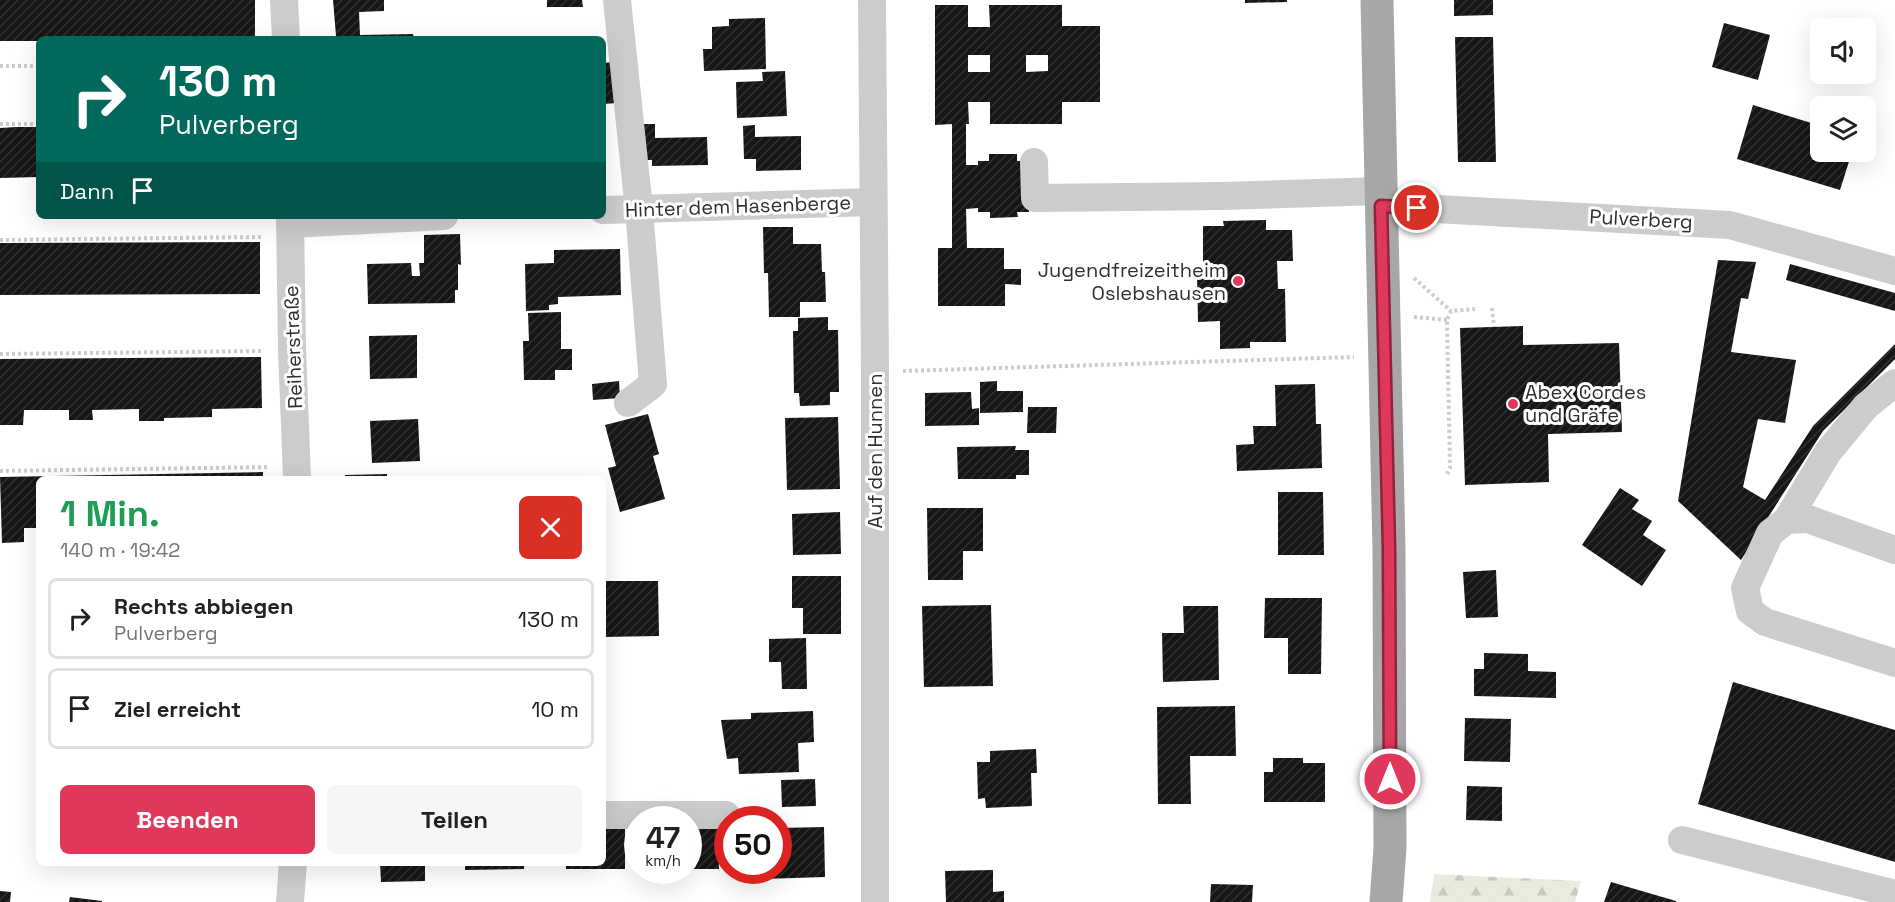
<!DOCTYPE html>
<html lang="de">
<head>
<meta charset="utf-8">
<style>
	body { margin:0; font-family:"Space Grotesk",sans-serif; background:#f6f6f6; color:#202124; height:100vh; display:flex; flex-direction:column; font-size:22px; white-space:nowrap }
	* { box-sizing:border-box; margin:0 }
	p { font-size:20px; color:#757577 }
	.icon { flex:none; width:33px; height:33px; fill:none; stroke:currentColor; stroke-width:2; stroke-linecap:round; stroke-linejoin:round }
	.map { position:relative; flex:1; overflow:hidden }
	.sheet { position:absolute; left:36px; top:476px; width:570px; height:390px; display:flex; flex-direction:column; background:#fff; border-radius:9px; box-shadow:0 6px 24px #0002 }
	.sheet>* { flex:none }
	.top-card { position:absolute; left:36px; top:36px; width:570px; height:183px; border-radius:9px; box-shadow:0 6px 24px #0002; background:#00695c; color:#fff; overflow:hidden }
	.controls { position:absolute; left:1810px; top:18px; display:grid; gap:12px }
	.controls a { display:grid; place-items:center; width:66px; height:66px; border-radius:9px; background:#fff; box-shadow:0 6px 24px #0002; font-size:30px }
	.speed { position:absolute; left:624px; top:806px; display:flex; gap:12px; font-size:30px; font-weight:700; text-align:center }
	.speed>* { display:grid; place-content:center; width:78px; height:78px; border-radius:50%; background:#fff; box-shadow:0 6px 24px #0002; line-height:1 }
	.speed small { font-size:15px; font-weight:400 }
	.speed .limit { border:9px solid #d22; background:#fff; color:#111 }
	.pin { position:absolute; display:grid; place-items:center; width:51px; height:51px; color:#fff; margin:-26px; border:3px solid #fff; border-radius:50%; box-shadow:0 2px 6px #0007 }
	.me { position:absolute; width:66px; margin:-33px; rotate:0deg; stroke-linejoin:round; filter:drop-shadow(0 0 4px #0008) }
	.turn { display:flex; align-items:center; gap:21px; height:126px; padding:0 24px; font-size:27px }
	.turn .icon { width:78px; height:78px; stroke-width:2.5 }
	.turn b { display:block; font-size:42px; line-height:51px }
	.then { display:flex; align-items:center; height:57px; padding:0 24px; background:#0003; gap:12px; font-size:22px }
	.round { display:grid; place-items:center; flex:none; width:63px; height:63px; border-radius:9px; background:#f6f6f6 }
	.summary { display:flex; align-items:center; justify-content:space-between; height:102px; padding:0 24px }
	h1 { font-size:36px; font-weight:600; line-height:45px; color:#1e9e55 }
	.action { display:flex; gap:12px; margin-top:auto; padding:12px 24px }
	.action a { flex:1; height:69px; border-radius:9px; background:#e0385a; color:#fff; font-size:24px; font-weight:600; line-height:69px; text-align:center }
	.action a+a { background:#f6f6f6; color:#202124 }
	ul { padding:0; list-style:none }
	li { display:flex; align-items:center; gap:18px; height:81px; margin:0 12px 9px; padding:0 12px; border:3px solid #e0e0e0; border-radius:9px }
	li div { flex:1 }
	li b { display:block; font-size:22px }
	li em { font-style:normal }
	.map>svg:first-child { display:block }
	.forest { fill:url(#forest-firs) }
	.building { fill:url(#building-hatch); fill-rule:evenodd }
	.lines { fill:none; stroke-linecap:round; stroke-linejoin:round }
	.path { stroke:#ccc; stroke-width:4; stroke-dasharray:3 3; stroke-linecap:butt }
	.minor { stroke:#ccc; stroke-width:28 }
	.major { stroke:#a7a7a7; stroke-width:33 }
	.route-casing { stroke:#92243a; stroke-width:15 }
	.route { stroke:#e0385a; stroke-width:10 }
	.poi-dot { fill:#e0385a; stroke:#fff; stroke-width:2 }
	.labels { text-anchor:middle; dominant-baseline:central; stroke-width:6; stroke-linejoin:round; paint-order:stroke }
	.street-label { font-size:20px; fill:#2f2f2f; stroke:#fff }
	.poi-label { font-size:20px; fill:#2f2f2f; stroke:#fff; text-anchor:end }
</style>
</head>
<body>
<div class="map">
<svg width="1895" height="902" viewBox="0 0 1895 902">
	<defs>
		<pattern id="forest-firs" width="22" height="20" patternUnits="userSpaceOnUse" patternTransform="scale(1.5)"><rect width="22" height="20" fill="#e7ecde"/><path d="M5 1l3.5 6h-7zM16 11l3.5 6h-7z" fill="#c6cbbf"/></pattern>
		<pattern id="building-hatch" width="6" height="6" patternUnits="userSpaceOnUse" patternTransform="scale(1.5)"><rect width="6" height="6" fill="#161616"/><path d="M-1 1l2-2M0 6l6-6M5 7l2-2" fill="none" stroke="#303030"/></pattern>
	</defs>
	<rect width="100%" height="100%" fill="#fff"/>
	<!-- forest -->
	<polygon class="forest" points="1434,874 1581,881 1575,902 1430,902"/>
	<!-- building -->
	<g class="building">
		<polygon points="0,0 255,0 255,37 39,39 39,41 0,41"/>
		<polygon points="333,0 384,0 384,11 359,12 360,35 413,34 414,39 334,39 334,36 336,36"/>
		<polygon points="547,0 582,0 583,7 547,7"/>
		<polygon points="1245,0 1287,0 1287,2 1245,3"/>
		<polygon points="1454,0 1493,0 1493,15 1454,16"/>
		<path d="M935,5h33v22h22l-1,-22h73v21h38v76h-38v22h-72v-22h-22l1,22h-3v41h12v-4h11v-7h28v7h12v51h-12l1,5 -28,1v-6h-12v-4l-12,1 1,39h37v21h17v16l-16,-1v22h-67v-58h14v-124l-17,1zM968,55h22v17h-22zM1026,55h22v16l-22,1z"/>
		<polygon points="765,18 766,69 704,71 703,49 712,49 712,27 729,26 729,19"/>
		<polygon points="1724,23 1770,35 1758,80 1712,67"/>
		<polygon points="1455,37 1493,37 1496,162 1458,162"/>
		<polygon points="614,62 618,103 603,104 603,63"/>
		<polygon points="785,71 787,116 737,118 736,82 763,81 762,72"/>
		<polygon points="1753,105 1821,126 1821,152 1852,152 1840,190 1737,159"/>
		<polygon points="639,124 655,124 655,138 707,137 708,165 652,166 652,160 642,160"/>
		<polygon points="755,125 755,137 801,136 801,170 756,171 756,159 744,159 743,126"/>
		<polygon points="16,127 39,127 39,177 0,178 0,128"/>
		<polygon points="1266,220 1266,230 1292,230 1293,261 1277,261 1278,289 1285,289 1286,342 1250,342 1250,348 1220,349 1220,321 1198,322 1197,274 1214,274 1213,263 1203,263 1203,226 1224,226 1223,221"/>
		<polygon points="763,227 793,227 793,244 821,244 822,272 825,272 826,302 800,302 800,317 769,317 768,273 764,273"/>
		<polygon points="460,234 461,265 458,264 458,290 455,290 455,303 368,304 367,264 411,263 412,276 420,276 419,263 424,263 424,235"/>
		<polygon points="260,242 260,294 0,295 0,243"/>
		<polygon points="620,249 621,295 558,297 558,304 549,305 549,310 526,311 525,264 554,263 554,250"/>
		<polygon points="1718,260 1756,262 1748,299 1741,298 1731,352 1796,360 1785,423 1758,419 1743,487 1765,500 1813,426 1895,344 1895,359 1823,431 1741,560 1678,501"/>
		<polygon points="1790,264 1895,293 1895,311 1786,280"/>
		<polygon points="561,312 561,349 572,349 572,370 555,370 555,380 524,380 523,341 529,341 528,313"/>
		<polygon points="828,317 828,330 838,330 839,392 830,392 830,405 800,406 799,393 794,393 793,331 798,331 798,318"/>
		<polygon points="1523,326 1523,345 1619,343 1622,432 1548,434 1549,482 1465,485 1460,328"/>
		<polygon points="417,335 417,378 370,379 369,336"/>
		<polygon points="261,357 262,408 212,409 212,417 164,418 164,421 139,421 139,409 92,410 93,420 69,420 69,410 24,410 23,425 0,425 0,359"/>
		<polygon points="619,381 620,398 593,400 592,384"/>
		<polygon points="997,381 997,391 1023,391 1023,412 980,413 980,382"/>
		<polygon points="1315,384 1316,424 1321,424 1322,468 1237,471 1236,445 1254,444 1253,426 1276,426 1275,385"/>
		<polygon points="971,392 972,409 979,408 979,425 925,426 925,393"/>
		<polygon points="1028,407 1057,407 1056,433 1027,433"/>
		<polygon points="648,414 659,454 653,456 665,499 620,512 608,468 616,466 605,425"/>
		<polygon points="838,417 840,489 787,490 785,418"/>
		<polygon points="418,419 420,461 372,463 370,421"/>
		<polygon points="1016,446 1015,450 1029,450 1029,475 1016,475 1016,479 958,479 957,447"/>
		<polygon points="263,472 263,478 39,478 39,528 24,528 24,542 2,543 0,477"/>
		<polygon points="387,474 387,478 345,478 345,475"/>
		<polygon points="1620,488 1639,500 1632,509 1652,521 1643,535 1666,550 1642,586 1582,545"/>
		<polygon points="1278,492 1323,492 1324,555 1278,555"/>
		<polygon points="927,508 983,508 983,551 963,551 963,580 928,580"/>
		<polygon points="840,512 841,554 793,555 792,514"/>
		<polygon points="1496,570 1498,617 1466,618 1463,572"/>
		<polygon points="792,576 841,576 841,634 803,634 803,608 792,608"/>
		<polygon points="603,581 658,581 659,636 603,637"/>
		<polygon points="1265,598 1322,598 1321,674 1288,674 1288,638 1264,638"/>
		<polygon points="991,605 993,686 924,687 922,606"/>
		<polygon points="1183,606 1218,606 1219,680 1163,682 1162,633 1184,633"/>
		<polygon points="806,638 807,689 782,689 781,662 769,662 769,639"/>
		<polygon points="1484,653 1528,654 1528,671 1556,672 1556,698 1474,696 1474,669 1484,669"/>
		<polygon points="1733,682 1895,730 1895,862 1698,804"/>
		<polygon points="1235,706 1236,756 1190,756 1191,804 1158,804 1157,707"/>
		<polygon points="813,711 814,742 798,743 799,772 739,774 738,758 727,759 721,720 751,719 751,713"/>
		<polygon points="1465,718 1511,719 1510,762 1464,761"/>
		<polygon points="1036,749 1037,773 1031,773 1032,806 986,808 985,798 978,799 977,762 990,762 990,751"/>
		<polygon points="1273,758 1303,758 1303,763 1325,763 1325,802 1264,802 1264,772 1273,772"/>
		<polygon points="815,779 816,806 782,807 781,780"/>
		<polygon points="1467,786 1502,787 1502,821 1466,820"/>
		<polygon points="688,825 718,825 719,869 688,869"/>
		<polygon points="603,826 625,826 625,869 566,869 566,862 603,862"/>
		<polygon points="824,827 825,877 761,879 761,870 778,870 778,828"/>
		<polygon points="380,862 425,862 425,881 381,882"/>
		<polygon points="465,862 524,862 524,869 465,870"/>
		<polygon points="993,870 993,892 1004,891 1004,902 946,902 945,871"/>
		<polygon points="1611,882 1676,901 1676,902 1604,902"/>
		<polygon points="1211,884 1253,885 1252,902 1210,902"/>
		<polygon points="0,891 11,892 10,902 0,902"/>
		<polygon points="70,897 102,901 102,902 69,902"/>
	</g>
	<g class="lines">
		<!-- path -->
		<g class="path">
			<polyline points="0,66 39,66"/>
			<polyline points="0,124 39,124"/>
			<polyline points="0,240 262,237"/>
			<polyline points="1414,278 1451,311"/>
			<polyline points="1492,308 1494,327"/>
			<polyline points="1414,317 1447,320"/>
			<polyline points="0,354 264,351"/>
			<polyline points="903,371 1354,357"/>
			<polyline points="0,471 270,467"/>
			<polyline points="1447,474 1450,468 1447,320 1451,311 1475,309"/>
		</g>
		<!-- minor -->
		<g class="minor">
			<polyline points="284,0 286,39"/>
			<polyline points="617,0 639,209 653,384 628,403"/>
			<polyline points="872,0 875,372 875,902"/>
			<polyline points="1034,162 1035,198 1222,196 1380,191"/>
			<polyline points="1381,206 1730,225 1895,271"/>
			<polyline points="603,210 873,202"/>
			<polyline points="290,216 292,350 297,478"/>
			<polyline points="290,224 444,216"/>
			<polyline points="1787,520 1828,452 1866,406 1895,383"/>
			<polyline points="1895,550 1808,519 1787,520 1770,533 1745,588 1750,611 1765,622 1895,663"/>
			<polyline points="603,815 726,815"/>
			<polyline points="1682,840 1895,894"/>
			<polyline points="290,902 293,862"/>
		</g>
		<!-- major -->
		<polyline class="major" points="1377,0 1389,550 1390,848 1386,902"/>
	</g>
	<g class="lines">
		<!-- route casing -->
		<g class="route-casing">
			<polyline id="route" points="1390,779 1389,550 1381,206 1417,208"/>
		</g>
		<!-- route -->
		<use href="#route" class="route"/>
	</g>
	<!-- markers -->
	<g class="poi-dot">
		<circle cx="1238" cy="281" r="6"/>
		<circle cx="1513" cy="404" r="6"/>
	</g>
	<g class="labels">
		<!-- street labels -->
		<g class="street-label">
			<text transform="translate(738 206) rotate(-2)">Hinter dem Hasenberge</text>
			<text transform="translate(1641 219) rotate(3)">Pulverberg</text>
			<text transform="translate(293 347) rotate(-92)">Reiherstraße</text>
			<text transform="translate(875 451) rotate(-90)">Auf den Hunnen</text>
		</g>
		<!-- poi labels -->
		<g class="poi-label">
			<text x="1226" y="270">Jugendfreizeitheim<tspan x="1226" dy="23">Oslebshausen</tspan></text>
			<text x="1525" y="392" text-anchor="start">Abex Cordes<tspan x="1525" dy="23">und Gräfe</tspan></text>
		</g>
	</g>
</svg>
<div class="controls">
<a><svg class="icon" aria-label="sound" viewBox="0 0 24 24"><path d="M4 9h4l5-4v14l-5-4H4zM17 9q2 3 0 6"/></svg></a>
<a><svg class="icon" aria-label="layers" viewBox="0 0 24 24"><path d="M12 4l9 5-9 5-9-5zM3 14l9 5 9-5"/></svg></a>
</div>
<div class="speed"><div>47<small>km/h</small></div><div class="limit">50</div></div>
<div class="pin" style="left:1417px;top:208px;background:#d93025"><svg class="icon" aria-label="arrive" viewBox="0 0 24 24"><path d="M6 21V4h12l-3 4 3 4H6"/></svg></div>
<svg class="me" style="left:1390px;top:779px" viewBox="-20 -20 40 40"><circle r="17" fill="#e0385a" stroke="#fff" stroke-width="3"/><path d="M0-11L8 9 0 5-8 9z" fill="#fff"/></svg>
<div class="top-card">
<div class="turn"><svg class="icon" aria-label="right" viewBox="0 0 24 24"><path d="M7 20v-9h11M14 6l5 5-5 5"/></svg><div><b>130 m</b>Pulverberg</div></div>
<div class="then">Dann<svg class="icon" aria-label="arrive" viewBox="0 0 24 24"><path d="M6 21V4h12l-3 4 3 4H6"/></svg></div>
</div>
<section class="sheet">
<div class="summary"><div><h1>1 Min.</h1><p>140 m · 19:42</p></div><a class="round" style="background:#d93025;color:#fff"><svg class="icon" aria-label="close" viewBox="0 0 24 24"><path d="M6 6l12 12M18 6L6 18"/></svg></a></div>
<ul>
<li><svg class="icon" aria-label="right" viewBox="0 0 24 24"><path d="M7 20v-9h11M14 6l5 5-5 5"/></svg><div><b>Rechts abbiegen</b><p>Pulverberg</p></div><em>130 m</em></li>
<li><svg class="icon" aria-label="arrive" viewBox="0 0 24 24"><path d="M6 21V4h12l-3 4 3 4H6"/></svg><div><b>Ziel erreicht</b></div><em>10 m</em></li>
</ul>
<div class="action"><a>Beenden</a><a>Teilen</a></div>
</section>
</div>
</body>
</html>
